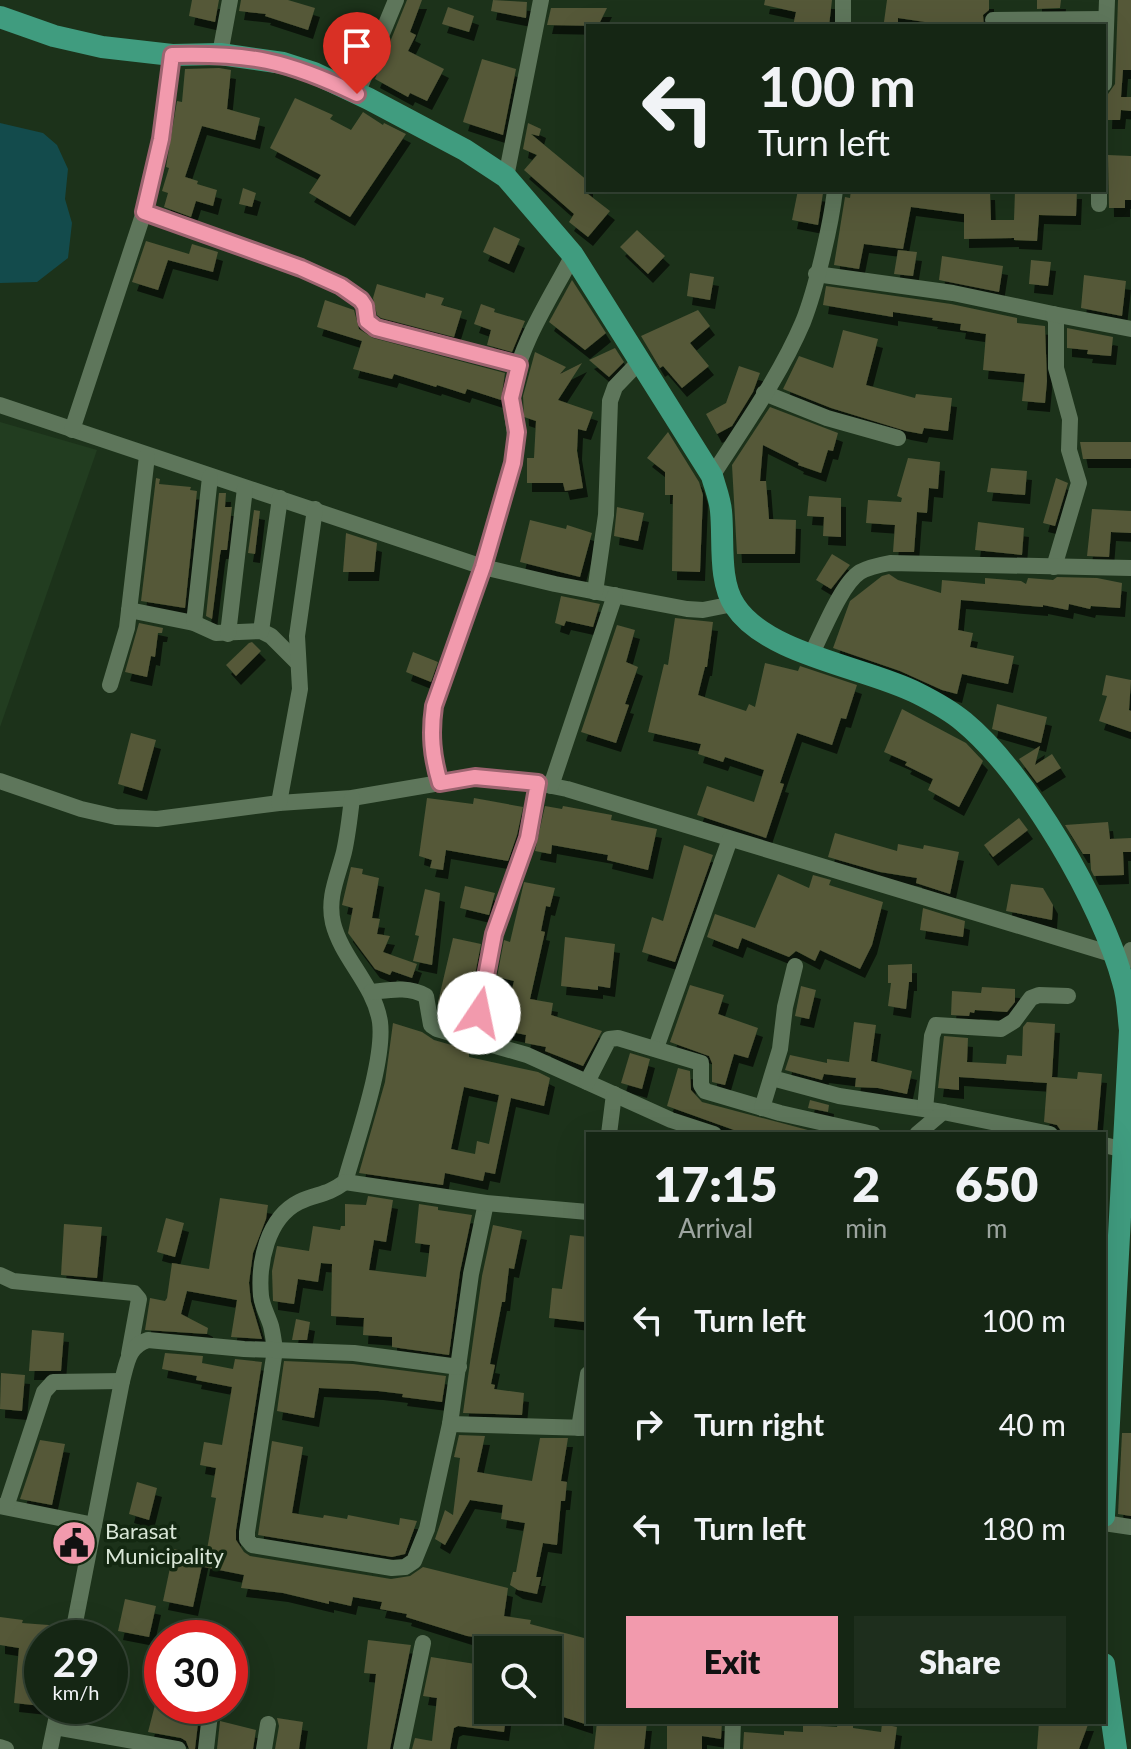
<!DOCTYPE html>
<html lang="en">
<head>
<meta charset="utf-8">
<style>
	body { margin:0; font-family:Lato,sans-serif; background:#1e2e1d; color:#f1f3f6; height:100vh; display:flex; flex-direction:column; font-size:30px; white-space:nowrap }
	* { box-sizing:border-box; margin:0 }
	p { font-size:26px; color:#9da5a0 }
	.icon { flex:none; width:44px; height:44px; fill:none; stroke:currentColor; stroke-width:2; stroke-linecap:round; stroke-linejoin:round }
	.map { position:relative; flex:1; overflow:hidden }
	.drawer { position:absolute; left:586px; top:1132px; width:520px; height:592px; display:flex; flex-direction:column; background:#152614; border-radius:0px; box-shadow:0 8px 32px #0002,0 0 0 2px #344334 }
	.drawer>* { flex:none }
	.guide { position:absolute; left:586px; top:24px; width:520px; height:168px; border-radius:0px; box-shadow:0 8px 32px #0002,0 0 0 2px #344334; background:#152614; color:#f1f3f6; overflow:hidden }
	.fabs { position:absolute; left:474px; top:1636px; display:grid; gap:16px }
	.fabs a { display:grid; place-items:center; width:88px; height:88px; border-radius:0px; background:#152614; box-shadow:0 8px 32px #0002,0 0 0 2px #344334; font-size:40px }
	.speed { position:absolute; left:24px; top:1620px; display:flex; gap:16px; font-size:40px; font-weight:700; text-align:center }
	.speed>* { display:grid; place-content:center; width:104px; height:104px; border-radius:50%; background:#152614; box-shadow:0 8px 32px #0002,0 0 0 2px #344334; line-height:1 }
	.speed small { font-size:20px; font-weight:400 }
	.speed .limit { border:12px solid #d22; background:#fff; color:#111 }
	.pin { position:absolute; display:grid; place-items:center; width:68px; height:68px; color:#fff; margin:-82px -34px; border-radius:50% 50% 50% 0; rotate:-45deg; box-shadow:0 0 8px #0007 }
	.pin .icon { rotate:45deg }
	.me { position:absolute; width:88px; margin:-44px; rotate:11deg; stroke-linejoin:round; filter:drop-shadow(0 0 6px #0008) }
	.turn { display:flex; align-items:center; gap:28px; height:168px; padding:0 40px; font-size:36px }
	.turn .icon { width:104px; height:104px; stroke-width:2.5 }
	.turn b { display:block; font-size:56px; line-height:68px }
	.eta { display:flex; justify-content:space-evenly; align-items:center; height:136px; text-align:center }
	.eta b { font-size:48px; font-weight:800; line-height:56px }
	.primary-button { display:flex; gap:16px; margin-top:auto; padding:16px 40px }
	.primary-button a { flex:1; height:92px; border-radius:0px; background:#f29aad; color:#111; font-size:32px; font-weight:800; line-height:92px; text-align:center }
	.primary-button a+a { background:#1e2e1d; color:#f1f3f6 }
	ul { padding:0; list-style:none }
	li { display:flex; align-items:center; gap:24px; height:104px; padding:0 40px }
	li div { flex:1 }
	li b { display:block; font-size:30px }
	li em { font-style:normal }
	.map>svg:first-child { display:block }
	.built { fill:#223d20 }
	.water { fill:#134b4c }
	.building { fill:#545838; fill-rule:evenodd; filter:url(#shadow) }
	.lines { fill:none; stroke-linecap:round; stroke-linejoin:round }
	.minor { stroke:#5e765b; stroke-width:16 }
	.highway { stroke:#409c7f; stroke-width:22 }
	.route-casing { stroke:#9d6470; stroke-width:20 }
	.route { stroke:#f29aad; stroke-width:14 }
	.labels { text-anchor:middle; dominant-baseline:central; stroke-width:7; stroke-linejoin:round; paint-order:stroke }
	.poi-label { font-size:22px; fill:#d9e6d7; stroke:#132811; text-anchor:start }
</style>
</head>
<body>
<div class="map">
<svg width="1131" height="1749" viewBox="0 0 1131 1749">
	<defs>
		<filter id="shadow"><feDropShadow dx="5" dy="9" stdDeviation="0" flood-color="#0009"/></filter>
	</defs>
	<rect width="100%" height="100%" fill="#1c321a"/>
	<!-- built -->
	<polygon class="built" points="0,422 97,450 0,727"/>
	<!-- water -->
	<polygon class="water" points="0,123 43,133 57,145 68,169 65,199 72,223 68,258 37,282 0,283"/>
	<!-- building -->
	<g class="building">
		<polygon points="192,0 219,0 215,22 189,16"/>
		<polygon points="241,0 288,0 315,8 308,30 265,16 266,14 239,11"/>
		<polygon points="407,0 422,0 410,32 416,35 408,51 444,69 427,101 410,93 408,97 375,79"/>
		<polygon points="493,0 527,2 526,18 491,11"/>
		<polygon points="765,0 832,0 829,26 793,26 796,12 764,5"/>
		<polygon points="887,0 989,0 989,10 983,15 984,26 952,26 898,18 898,23 884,22"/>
		<polygon points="1037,0 1061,0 1060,8 1037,9"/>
		<polygon points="1118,0 1131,0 1131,70 1123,70 1121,97 1131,97 1131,111 1121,110 1120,120 1107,120 1108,94 1115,84"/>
		<polygon points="448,7 474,16 469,32 442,24"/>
		<polygon points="551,8 607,8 598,26 547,25"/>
		<polygon points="349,25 371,32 365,46 344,39"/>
		<polygon points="482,59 516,69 503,135 463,122"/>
		<polygon points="219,68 231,70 227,109 260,118 255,140 202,126 185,177 198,181 197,184 217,190 213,206 196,201 191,217 164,207 168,193 162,191 169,168 166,167 177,101 182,102 185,69"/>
		<polygon points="295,98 333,115 330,119 351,130 363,112 383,125 384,123 406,134 350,217 309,193 321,175 270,148"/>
		<polygon points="528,123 541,129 539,136 531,134 588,181 588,194 610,211 588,237 569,222 574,214 524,170 537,155 523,149"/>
		<polygon points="1108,155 1131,156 1131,200 1125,200 1125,208 1109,208"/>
		<polygon points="243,188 256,193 252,207 239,204"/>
		<polygon points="798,190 823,193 818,225 792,220"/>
		<polygon points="851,190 990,191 991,220 1014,220 1015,191 1077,190 1076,216 1039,215 1037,241 1014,240 1014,238 964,239 964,214 911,207 903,249 864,244 859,269 834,265 845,197 850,198"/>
		<polygon points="494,227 520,239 509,264 483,252"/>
		<polygon points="637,230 665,256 648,274 620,247"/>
		<polygon points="146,241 189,254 192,244 218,252 213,272 168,260 158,290 132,282"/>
		<polygon points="898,250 917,252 913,276 894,274"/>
		<polygon points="942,256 1003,266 999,292 939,280"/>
		<polygon points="1031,260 1051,262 1048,286 1029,284"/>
		<polygon points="690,273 714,277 710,300 687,296"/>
		<polygon points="1084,275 1126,281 1122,316 1081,308"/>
		<polygon points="572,280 606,333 585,350 549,322"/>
		<polygon points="377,284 425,298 426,293 444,298 441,305 462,311 454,337 381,318 377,315 373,298"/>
		<polygon points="826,286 951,304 1017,318 1017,323 1045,326 1047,381 1045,403 1022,401 1025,374 983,370 986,334 960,330 961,324 932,320 933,318 893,312 893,317 823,305"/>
		<polygon points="325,300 354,310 359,329 373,338 505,373 501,400 467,389 465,394 437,385 436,387 394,374 392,379 353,369 362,341 317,327"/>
		<polygon points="481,304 495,309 494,312 525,321 512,352 487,345 491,330 474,324"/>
		<polygon points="698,310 710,326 690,343 709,366 682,388 663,366 660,368 641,336"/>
		<polygon points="1067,328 1113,337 1111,356 1087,354 1088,350 1067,348"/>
		<polygon points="843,330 878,339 866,385 915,398 916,394 952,398 948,431 924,428 922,434 906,431 831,408 783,389 799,356 833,368"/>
		<polygon points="615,348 624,362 609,377 589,360"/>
		<polygon points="535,352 566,367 560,374 582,363 558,400 593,412 586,431 578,429 577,451 583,488 565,491 563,483 527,483 527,458 534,458 536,421 524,417 523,396"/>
		<polygon points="739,366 760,373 753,392 732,426 717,434 706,414 726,403"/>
		<polygon points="770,407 838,433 833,451 828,450 821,473 798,465 799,463 763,445 760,481 766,481 769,519 796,520 795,554 737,554 732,465"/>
		<polygon points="668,432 699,482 703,495 700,572 672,571 673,495 665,495 665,472 647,458"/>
		<polygon points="1080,442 1131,442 1131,459 1083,459"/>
		<polygon points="908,458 940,462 938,489 929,488 927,513 917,512 914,552 893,552 895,525 866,523 868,500 901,502 902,498 897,496"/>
		<polygon points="991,468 1027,471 1025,495 987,492"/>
		<polygon points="156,478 160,479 159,484 191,487 190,490 197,491 185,608 141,601"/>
		<polygon points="1056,478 1068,483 1055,526 1043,523"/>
		<polygon points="219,493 226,493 225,507 232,507 227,550 221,550 220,555 212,619 206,616"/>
		<polygon points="809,496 841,498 841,537 823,536 824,517 807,516"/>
		<polygon points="617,507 644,513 638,541 614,536"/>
		<polygon points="1092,509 1131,511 1131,533 1111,532 1109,557 1087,556"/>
		<polygon points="254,510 260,511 255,554 248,553"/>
		<polygon points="530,520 566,529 567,525 592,533 580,577 520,562"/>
		<polygon points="978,522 1024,528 1022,555 975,550"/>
		<polygon points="346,533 377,543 374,572 343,572"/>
		<polygon points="832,554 850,565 831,589 816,580"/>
		<polygon points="889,574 898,580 941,593 942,580 985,584 985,578 1021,581 1026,584 1028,578 1053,580 1057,577 1097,578 1122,583 1120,608 1091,606 1090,609 1069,604 1068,610 1043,605 1043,607 961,600 958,630 973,633 970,647 1014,656 1008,684 962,674 957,694 942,690 900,671 833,648 850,601 882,576"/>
		<polygon points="561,596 600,604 593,627 566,621 564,626 555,623"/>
		<polygon points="675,618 713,622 707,667 705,667 698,695 746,711 749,704 755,707 765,663 798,671 800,666 857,685 846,719 841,718 832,745 797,733 780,783 784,784 766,838 697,815 707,786 754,802 764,770 725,757 723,762 698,754 701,744 648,732 664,664 668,665"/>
		<polygon points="139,623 163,628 162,633 158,633 155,657 151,656 147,677 125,672"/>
		<polygon points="617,625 635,630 626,662 638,667 625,704 629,705 616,743 581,732"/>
		<polygon points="252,642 261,651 236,676 226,665 249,643"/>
		<polygon points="413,652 438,662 431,682 406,672"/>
		<polygon points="1106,675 1131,680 1129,710 1131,711 1131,732 1099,721 1107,696 1102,695"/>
		<polygon points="997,704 1047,717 1041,743 992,729"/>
		<polygon points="902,709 966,743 983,761 959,807 928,790 933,779 905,765 907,762 884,752"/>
		<polygon points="131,733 156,740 142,791 118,784"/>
		<polygon points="1040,746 1035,765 1052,754 1061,768 1037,783 1019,759"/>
		<polygon points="427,798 473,804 474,798 523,807 517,835 508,861 446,850 443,870 430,868 432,860 419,856"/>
		<polygon points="545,806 562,809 563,806 612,815 611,820 657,829 648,870 607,860 608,855 552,845 551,854 535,851"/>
		<polygon points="1019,818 1028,830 993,857 984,845"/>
		<polygon points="1108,822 1110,839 1131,838 1131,852 1123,852 1124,875 1094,876 1091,870 1090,854 1083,854 1065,825"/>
		<polygon points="835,833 897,851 898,844 923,849 924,845 959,852 950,894 916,883 917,878 880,872 828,857"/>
		<polygon points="684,845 713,855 675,962 642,952 652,917 663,921"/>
		<polygon points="351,867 363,869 362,874 379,878 372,918 380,919 377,934 390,936 383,952 417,964 412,978 392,971 390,975 375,969 348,933 353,908 342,905"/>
		<polygon points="778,874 809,888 813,875 831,880 829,885 883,902 872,945 860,969 820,950 815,961 796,951 789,957 742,938 738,949 707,937 715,914 755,928"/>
		<polygon points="524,882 555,888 550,907 546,906 541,931 545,932 530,999 553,1003 551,1015 602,1031 583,1066 545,1051 546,1047 525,1043 526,1035 488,1027 492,1002 508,1006 514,981 497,977 504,940 510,942"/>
		<polygon points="1011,884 1043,888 1053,905 1052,920 1006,911"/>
		<polygon points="465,886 495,893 489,915 460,908"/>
		<polygon points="425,889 440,893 432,965 413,961 419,936 415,935"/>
		<polygon points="923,908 965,921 963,937 920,930"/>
		<polygon points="565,937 615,944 610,988 598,986 598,990 561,986"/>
		<polygon points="453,938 481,944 465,1026 441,1018 438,1002"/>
		<polygon points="912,964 912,982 909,982 906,1009 888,1006 891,983 888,983 888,965"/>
		<polygon points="690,985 724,995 718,1014 758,1028 748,1058 734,1054 725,1085 712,1082 712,1063 709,1056 670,1042"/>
		<polygon points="801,986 816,990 809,1019 795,1016"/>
		<polygon points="982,987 1015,989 1015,1002 1007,1012 975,1010 974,1013 970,1012 969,1016 951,1015 952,991 981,993"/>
		<polygon points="854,1022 876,1025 871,1061 912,1071 907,1094 878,1088 855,1087 856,1078 824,1074 822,1080 785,1070 790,1055 827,1063 827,1059 849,1062"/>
		<polygon points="1027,1022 1055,1024 1052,1077 1077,1079 1078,1072 1102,1074 1097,1134 1061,1131 1057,1125 1044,1122 1047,1083 959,1077 959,1090 938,1088 944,1036 968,1038 967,1062 1006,1064 1007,1055 1022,1056 1023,1027"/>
		<path d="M393,1023l29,9 12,8 35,10v7l69,15 12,6 -6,28 -33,-8 -16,76 -10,-2 -2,9 -38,-8 -2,12 -84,-12 26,-91zM464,1087l35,8 -10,49 -12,-3 -2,13 -24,-5z"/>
		<polygon points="630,1053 650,1059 642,1089 621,1083"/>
		<polygon points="678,1068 690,1071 691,1090 702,1102 823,1134 745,1134 667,1106"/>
		<polygon points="810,1100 829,1105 828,1112 808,1108"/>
		<polygon points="368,1196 393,1200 386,1242 374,1240 369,1270 426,1277 430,1245 415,1243 419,1204 438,1207 438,1210 472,1215 460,1272 449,1355 392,1347 392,1337 363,1335 364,1318 331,1316 332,1264 321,1263 318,1282 298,1279 294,1304 273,1301 272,1271 277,1246 309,1251 313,1226 340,1230 341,1226 345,1226 345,1204 366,1205"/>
		<polygon points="220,1198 268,1205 266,1219 253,1253 249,1283 251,1302 262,1339 231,1337 237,1300 187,1291 181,1314 208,1328 207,1334 145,1330 150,1298 165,1301 167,1298 172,1263 209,1269"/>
		<polygon points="166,1218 184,1223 175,1257 157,1252"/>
		<polygon points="64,1224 102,1227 97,1278 61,1275"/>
		<polygon points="493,1225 522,1231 514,1269 509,1268 505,1302 502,1302 490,1364 495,1365 491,1384 495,1385 494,1389 524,1393 522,1415 463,1413 482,1276"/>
		<polygon points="570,1235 588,1237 585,1322 549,1318 552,1288 562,1289"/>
		<polygon points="296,1319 310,1322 307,1340 292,1340"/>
		<polygon points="32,1330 64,1333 61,1371 29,1371"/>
		<polygon points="165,1353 203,1356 202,1363 233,1369 235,1359 262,1362 236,1530 236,1540 244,1552 250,1556 391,1579 410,1576 423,1567 508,1588 504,1616 531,1620 530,1624 588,1639 588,1725 548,1712 548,1650 537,1650 539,1645 467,1636 406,1617 407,1614 380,1609 382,1602 353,1597 351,1606 329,1601 329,1604 283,1593 241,1588 244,1575 204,1567 216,1498 211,1497 216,1468 200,1465 204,1442 222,1445 232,1387 196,1380 197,1376 162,1369"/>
		<polygon points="284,1361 353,1364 446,1376 442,1402 402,1397 403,1394 378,1391 319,1388 314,1418 277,1411"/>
		<polygon points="1,1373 25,1375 22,1411 0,1409"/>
		<polygon points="1122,1433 1131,1433 1131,1516 1118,1514"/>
		<polygon points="459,1435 485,1436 477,1472 532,1481 540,1438 568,1438 561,1481 567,1482 565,1501 561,1501 557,1545 543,1543 536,1577 541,1577 537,1594 518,1590 510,1585 513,1572 516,1572 525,1523 501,1519 503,1505 470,1500 445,1545 435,1539 445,1510 453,1515 460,1458 454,1457"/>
		<polygon points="40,1440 65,1444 52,1505 20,1499"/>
		<polygon points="272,1441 303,1447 292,1513 323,1518 324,1515 347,1519 348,1515 399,1525 400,1518 417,1521 405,1554 392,1557 258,1535"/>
		<polygon points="137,1482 157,1488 149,1520 129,1514"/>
		<polygon points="174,1549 204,1556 193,1607 163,1601"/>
		<polygon points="125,1599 156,1606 149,1637 118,1631"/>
		<polygon points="0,1617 23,1620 22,1623 62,1626 61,1638 42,1638 42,1706 14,1703 19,1648 0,1645"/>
		<polygon points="368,1640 411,1645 390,1749 367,1749 376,1674 364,1673"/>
		<polygon points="431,1657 488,1666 488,1710 507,1710 504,1732 458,1726 454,1728 450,1749 412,1749 415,1738 432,1741 437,1698 423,1696"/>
		<polygon points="155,1705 199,1715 195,1749 189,1749 186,1741 181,1738 148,1732"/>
		<polygon points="277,1718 303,1722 299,1749 275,1749 279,1726"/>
		<polygon points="220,1721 256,1730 253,1749 217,1749"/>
		<polygon points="597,1722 647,1722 644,1749 594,1749"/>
		<polygon points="667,1722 722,1722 721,1739 702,1736 702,1749 667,1749"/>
		<polygon points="838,1722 853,1724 853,1728 881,1732 882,1724 897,1727 894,1749 743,1749 744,1732 784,1735 784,1731 803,1732 803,1725 837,1727"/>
		<polygon points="1039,1722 1089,1722 1079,1749 1037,1749"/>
	</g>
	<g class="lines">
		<!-- minor -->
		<g class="minor">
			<polyline points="843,0 843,26"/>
			<polyline points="993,20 1106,19"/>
			<polyline points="220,54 230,0"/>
			<polyline points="1104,84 1107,0"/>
			<polyline points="357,94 396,0"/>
			<polyline points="506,177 541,0"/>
			<polyline points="1099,204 1099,190"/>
			<polyline points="144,212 301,268 341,286 361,300 365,306 367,321 376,328 519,365"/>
			<polyline points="816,274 953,293 1053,314 1056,321 1056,368 1070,419 1069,450 1079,483 1054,567"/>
			<polyline points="1053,314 1131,329"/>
			<polyline points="764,393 827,418 898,438"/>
			<polyline points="0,405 483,567 555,584 687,609 703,610 733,604"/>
			<polyline points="72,430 144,212 161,139 172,55"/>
			<path d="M712,476c32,-50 68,-100 91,-154 13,-33 28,-97 32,-132"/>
			<polyline points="595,592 606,515 610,401 615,387 639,362"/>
			<polyline points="129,610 194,623 216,633 261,631 271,636 297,662"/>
			<polyline points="194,623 210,477"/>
			<polyline points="261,631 280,498"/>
			<polyline points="228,634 245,488"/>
			<path d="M811,655c11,-21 30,-71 49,-83 9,-5 19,-7 30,-9l241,5"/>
			<polyline points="110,685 127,628 147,456"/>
			<polyline points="0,781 81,809 116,817 157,819 279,803 352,798 475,777 522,780 567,789 1115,955"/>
			<path d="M440,783c-7,-27 -10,-49 -6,-77 29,-81 59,-161 79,-245 7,-27 -4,-42 -1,-66 4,-46 40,-99 61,-140"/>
			<polyline points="551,786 615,595"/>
			<path d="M352,798c-2,18 -4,36 -8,54 -6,24 -17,45 -11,71 9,36 41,61 47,99 5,39 -24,120 -35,160 -19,14 -27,11 -46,20 -32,16 -41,61 -38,94 1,10 7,20 10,30 2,8 3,16 4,24l-28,182v7l5,6 140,23 13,-1 9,-6 13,-32 23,-105 21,-150 15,-71"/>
			<polyline points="279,803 300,689 297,636 315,509"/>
			<polyline points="1120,971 1131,950"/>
			<path d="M371,992c19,-2 37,-6 55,4l5,29 6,4 90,26 144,65 43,14"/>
			<polyline points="474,1040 494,934 528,838 538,783"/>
			<polyline points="656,1048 730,839"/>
			<polyline points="772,1078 839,1096 943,1112 1050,1134"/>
			<polyline points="587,1082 609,1039 618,1038 701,1063 701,1085 705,1091 780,1113 873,1134"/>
			<polyline points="762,1108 780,1049 785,1007 795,966"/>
			<polyline points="925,1109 932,1036 936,1025 1001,1029 1014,1021 1031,998 1039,995 1068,996"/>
			<polyline points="609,1134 614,1094"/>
			<polyline points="917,1134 943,1112"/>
			<polyline points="1104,1145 1125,1150"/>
			<polyline points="345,1182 486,1203 588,1212"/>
			<polyline points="0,1275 13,1281 134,1293 139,1299 129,1354"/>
			<polyline points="450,1424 588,1428"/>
			<polyline points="579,1428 588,1374"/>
			<polyline points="0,1506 94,1525"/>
			<polyline points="6,1507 44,1392 53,1382 122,1381"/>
			<polyline points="1104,1523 1131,1527"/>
			<path d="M72,1638l50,-257c5,-18 6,-35 26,-41l96,9 110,4 105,14"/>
			<polyline points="55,1727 178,1749"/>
			<polyline points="0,1747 6,1749"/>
			<polyline points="50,1749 59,1706"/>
			<polyline points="206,1749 210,1714"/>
			<polyline points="264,1749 268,1724"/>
			<polyline points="401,1749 423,1643"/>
			<polyline points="732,1749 733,1722"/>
		</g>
		<!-- highway -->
		<g class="highway">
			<path d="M0,17l54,19 48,11 70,8 48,-1 63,9 31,10 55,26 96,51 41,27 67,78 139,221c3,11 8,23 9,35 3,29 -3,70 14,95 32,49 131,61 182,87 16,8 34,18 47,29 62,51 139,183 159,260 5,15 5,32 7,48l-26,486"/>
			<polyline points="1104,1664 1116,1749"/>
		</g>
	</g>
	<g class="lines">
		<!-- route casing -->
		<g class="route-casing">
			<path id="route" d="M357,94c-71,-34 -107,-41 -185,-39l-11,84 -17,73 157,56 40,18 20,14 4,6 2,15 9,7 143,37 -8,33 6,34 -4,31 -30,104 -49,139c-4,28 -2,50 6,77l35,-6 63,6 -10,55 -34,96 -15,79"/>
		</g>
		<!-- route -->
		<use href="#route" class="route"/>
	</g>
	<!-- icons -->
	<defs>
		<g id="civic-disc" transform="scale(2.3)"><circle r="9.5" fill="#f29aad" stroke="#132811"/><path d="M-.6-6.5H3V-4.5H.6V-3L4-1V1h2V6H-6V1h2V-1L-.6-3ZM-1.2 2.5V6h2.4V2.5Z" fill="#111"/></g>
	</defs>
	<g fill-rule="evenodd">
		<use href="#civic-disc" x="74" y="1543"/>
	</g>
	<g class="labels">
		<!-- poi labels -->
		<g class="poi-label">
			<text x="105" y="1530">Barasat<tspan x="105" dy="25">Municipality</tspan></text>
		</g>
	</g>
</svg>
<div class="fabs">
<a><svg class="icon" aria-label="search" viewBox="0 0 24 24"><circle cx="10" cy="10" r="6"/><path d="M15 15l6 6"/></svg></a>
</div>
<div class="speed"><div>29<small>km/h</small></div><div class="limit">30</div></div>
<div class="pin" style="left:357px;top:94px;background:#d93025"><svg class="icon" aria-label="arrive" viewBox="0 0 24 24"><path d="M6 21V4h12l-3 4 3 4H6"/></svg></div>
<svg class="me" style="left:479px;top:1013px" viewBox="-20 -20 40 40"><circle r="19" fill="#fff"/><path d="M0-13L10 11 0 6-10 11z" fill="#f29aad"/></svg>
<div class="guide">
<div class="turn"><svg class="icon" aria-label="left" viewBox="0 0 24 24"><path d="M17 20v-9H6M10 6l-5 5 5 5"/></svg><div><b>100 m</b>Turn left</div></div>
</div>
<section class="drawer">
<div class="eta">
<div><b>17:15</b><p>Arrival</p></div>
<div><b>2</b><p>min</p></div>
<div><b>650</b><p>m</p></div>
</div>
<ul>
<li><svg class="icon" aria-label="left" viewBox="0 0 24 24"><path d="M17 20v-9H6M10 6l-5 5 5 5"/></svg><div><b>Turn left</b></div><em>100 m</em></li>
<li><svg class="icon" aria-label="right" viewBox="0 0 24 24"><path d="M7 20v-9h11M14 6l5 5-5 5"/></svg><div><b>Turn right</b></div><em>40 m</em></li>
<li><svg class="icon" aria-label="left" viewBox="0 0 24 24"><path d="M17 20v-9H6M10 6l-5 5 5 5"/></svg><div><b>Turn left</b></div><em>180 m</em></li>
</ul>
<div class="primary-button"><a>Exit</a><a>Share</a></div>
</section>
</div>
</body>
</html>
